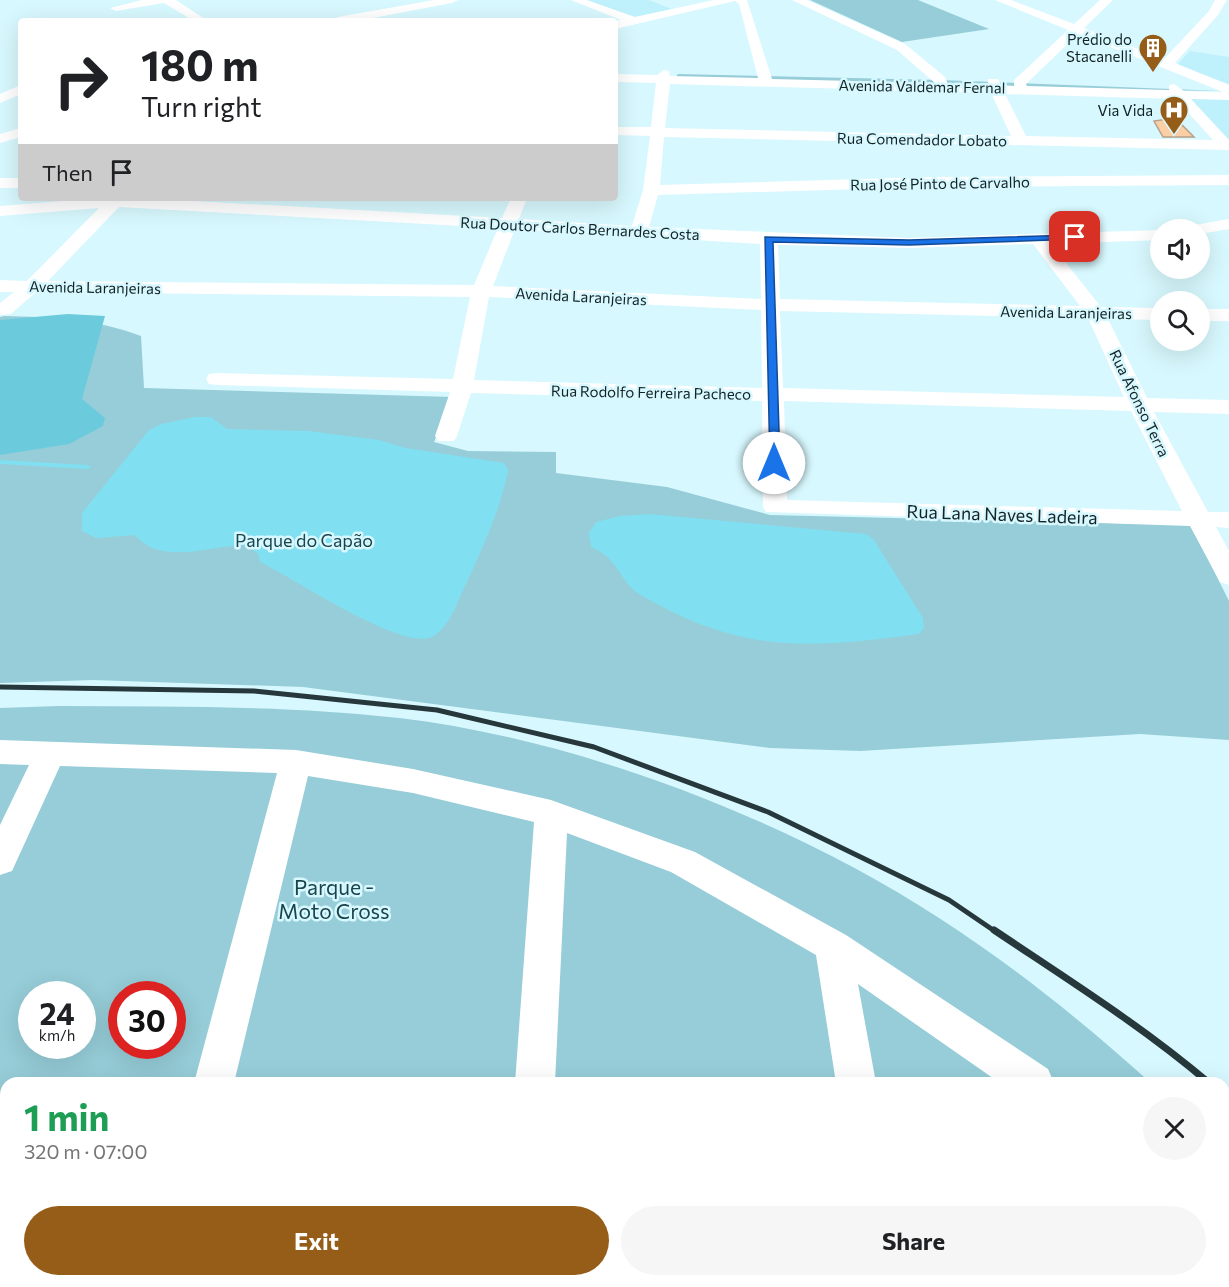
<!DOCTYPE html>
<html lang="en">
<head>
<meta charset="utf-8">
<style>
	body { margin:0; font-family:Commissioner,sans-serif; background:#f6f6f6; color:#202124; height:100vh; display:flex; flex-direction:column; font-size:22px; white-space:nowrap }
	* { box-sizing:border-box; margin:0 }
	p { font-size:20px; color:#757577 }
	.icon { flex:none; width:33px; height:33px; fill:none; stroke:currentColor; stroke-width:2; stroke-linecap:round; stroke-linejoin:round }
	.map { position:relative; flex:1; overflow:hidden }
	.side { position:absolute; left:0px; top:1077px; width:1230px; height:210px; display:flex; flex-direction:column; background:#fff; border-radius:18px 18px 0 0; box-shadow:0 6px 24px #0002 }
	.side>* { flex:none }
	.banner { position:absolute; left:18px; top:18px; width:600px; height:183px; border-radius:6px; box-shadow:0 6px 24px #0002; background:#fff; color:#202124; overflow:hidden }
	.buttons { position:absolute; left:1150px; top:219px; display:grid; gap:12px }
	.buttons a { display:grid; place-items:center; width:60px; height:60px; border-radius:50%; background:#fff; box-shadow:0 6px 24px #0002; font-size:30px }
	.speed { position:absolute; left:18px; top:981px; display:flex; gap:12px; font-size:30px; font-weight:700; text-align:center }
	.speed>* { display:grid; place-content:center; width:78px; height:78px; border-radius:50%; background:#fff; box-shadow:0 6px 24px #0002; line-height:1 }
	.speed small { font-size:15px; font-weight:400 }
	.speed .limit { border:9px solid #d22; background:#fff; color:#111 }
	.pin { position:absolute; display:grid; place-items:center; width:51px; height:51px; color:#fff; margin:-26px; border-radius:12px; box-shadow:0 3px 9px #0006 }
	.me { position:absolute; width:66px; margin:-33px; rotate:0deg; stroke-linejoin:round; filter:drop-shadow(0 0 4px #0008) }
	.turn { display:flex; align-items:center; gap:21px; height:126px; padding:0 24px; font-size:27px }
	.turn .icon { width:78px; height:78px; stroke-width:2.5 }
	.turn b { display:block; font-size:42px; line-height:51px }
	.then { display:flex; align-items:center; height:57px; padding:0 24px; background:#0003; gap:12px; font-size:22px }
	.round { display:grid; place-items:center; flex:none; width:63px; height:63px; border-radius:32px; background:#f6f6f6 }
	.head { display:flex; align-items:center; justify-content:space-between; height:102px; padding:0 24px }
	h1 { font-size:36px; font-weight:700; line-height:45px; color:#1e9e55 }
	.primary-button { display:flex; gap:12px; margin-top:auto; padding:12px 24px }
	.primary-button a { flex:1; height:69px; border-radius:36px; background:#965d19; color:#fff; font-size:24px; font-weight:700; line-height:69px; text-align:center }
	.primary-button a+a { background:#f6f6f6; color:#202124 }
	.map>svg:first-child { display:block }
	.built { fill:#bef1fb }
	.green { fill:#96cdd8; fill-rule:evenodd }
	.forest { fill:#6bcbdc }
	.water { fill:#80dff0 }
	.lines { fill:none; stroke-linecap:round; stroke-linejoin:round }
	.stream { fill:#80dff0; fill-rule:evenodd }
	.building { fill:#fbcfa5; stroke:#b89f88; stroke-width:1.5 }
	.minor { fill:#fff; fill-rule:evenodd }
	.rail-far1 { stroke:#26383b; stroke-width:5 }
	.rail { stroke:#26383b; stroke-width:7 }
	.route { fill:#1a73e8; stroke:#114b97; stroke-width:1.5 }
	.labels { text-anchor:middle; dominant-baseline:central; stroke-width:5; stroke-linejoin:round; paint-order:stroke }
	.far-poi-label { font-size:15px; fill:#122225; stroke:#d7f8fe; text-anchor:end }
	.far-street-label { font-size:15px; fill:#122225; stroke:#d7f8fe }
	.street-label { font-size:18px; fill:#122225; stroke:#d7f8fe }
	.park-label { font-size:18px; fill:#1a454d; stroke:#d7f8fe }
	.near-park-label { font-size:21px; fill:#1a454d; stroke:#d7f8fe }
</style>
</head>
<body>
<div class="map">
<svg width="1229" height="1287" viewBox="0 0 1229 1287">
	<rect width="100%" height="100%" fill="#d7f8fe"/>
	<!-- built -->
	<g class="built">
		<polygon points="577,0 649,0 672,9 626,19"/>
		<polygon points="1190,51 1229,57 1229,84 1177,65"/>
		<polygon points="1181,94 1229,96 1229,141"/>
	</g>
	<!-- green -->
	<g class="green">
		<polygon points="810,0 918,0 989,29 902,42"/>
		<polygon points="678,74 939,80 942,87 675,78"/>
		<polygon points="940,80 1222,91 944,87"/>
		<path d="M4,316c48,1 92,3 137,20l3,52 309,9 -19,45 34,9 88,1v21l111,14 103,28 421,10 38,76v139l-89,-6 -280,17 -90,-3 -467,-61 -210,-7 -93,3v-366z"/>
		<path d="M59,706c113,1 228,-1 340,12 179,21 390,102 540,200 76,49 145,105 212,165h-1145v198h1218v-130l5,5v131h-1229v-579zM32,994h50v52h-50zM122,994h50v52h-50z"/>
	</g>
	<!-- forest -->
	<polygon class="forest" points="68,314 105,316 82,399 105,418 103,426 69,444 0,455 0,320"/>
	<!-- water -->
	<g class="water">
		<path d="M195,417h16l16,12 81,2 71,9 27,8 98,15 4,7c-7,38 -25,77 -41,112 -9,17 -16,43 -33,54 -30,18 -141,-59 -174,-74l-2,-8 -12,-9c-35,0 -84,22 -111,-10l-39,3 -14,-7v-18l67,-83 12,-6z"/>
		<path d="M649,514l217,20 8,6 49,78 1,10 -5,6c-113,15 -178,20 -280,-40 -19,-11 -19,-35 -48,-47l-2,-14 7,-11 24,-6z"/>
	</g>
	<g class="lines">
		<!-- stream -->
		<polygon class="stream" points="0,460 88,465 91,467 88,469 0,464"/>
	</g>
	<!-- building -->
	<polygon class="building" points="1175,118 1194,137 1163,137 1154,121"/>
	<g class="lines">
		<!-- minor -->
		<g class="minor">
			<polygon points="142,0 176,0 208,21 194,21 164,3 116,11 110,8"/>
			<polygon points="434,0 458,0 452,3 357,21 332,21 338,17"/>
			<path d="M571,0h16l48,17 79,-17h33l25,79 163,4 -38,-33 -105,-50h15l98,44 40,33 3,7 40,1v-6h10l3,6 13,1v-6l54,-50 -73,-30h16l63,24 26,-24h13l-29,28 80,31 45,-48 6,-11h12l-9,15 -43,48 54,22v15l-38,-1 38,41v10l-565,-13 -4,48 269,-8 300,-2v10l-300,2 -271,8 -9,32 260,11 252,-8v10l-110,4 50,63 60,1v12l-53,-1 39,79 82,2v14l-75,-2 54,100h21v16l-13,-1 13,24v34l-9,-3 -30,-56 -424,-14 -3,-5 -1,-106 -291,-8 -14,43 -3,5h-16l-3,-5 15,-44 -233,-7 -8,-1 -3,-5 3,-5 8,-1 236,6 17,-82 -434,-5 -25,22 -11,1v-12l14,-11h-14v-12l27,1 72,-73 -99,8v-10l101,-8h38l363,20 9,-20h16l-8,21 113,7 11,-36 7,-54 -35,-1v-8h36l5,-44 -41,-1v-8l42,1 7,-5 5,1 1,5 88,2 -19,-74 -4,-3 -120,28v-8l6,-1zM1078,34l145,58 -39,-1 -10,-7 -5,1v5l-142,-4 -1,-2zM670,84l321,9 20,43 -346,-8zM1005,94l171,5 37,41 -187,-4zM119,207l379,21 -24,57 -426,-4zM515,229l245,15 1,55 -268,-13zM1033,244l47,62 -300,-7 -2,-54 131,3zM489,297l272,13 1,78 -288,-8zM780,311l308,7 36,79 -341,-9zM784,401l347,10 51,100 -395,-11z"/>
			<polygon points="21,85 21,94 0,103 0,94"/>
			<polygon points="21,128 21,137 0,143 0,134"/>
			<rect x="0" y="178" width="21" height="10"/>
			<polygon points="1229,219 1229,229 1200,234 1200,230 1187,230 1189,226"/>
			<rect x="1200" y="309" width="29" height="12"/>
			<polygon points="0,740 296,750 413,769 551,800 695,852 846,935 1048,1069 1054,1083 1000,1083 858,984 876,1083 836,1083 816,955 671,872 567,833 555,1083 515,1083 534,822 413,793 308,776 234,1083 194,1083 277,773 60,766 12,871 0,875 0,825 29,765 0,764"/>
			<polygon points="1224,1239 1229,1242 1229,1287 1211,1281 1224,1281"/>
			<polygon points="140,1281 186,1281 184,1287 138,1287"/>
			<rect x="501" y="1281" width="46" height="6"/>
			<polygon points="866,1281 912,1281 913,1287 867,1287"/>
		</g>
		<!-- rail-far1 -->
		<polyline class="rail-far1" points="0,687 254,691 437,710 594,747 768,812 949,900 996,932"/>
		<!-- rail -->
		<g class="rail">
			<path d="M994,930c73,49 148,96 215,153"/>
			<polyline points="1224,1096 1229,1101"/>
		</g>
	</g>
	<!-- route -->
	<polygon class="route" points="1075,235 1078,239 909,245 773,242 780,463 770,465 765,237 909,240"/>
	<!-- icons -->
	<defs>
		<g id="building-pin" transform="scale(1.5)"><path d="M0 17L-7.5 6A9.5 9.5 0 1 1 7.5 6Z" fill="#965d19" stroke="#d7f8fe"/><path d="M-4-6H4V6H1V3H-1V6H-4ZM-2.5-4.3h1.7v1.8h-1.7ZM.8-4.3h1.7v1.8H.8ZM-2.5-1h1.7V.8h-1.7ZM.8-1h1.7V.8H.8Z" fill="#fff"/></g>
		<g id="hospital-pin" transform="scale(1.5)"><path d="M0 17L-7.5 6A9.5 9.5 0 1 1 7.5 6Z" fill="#965d19" stroke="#d7f8fe"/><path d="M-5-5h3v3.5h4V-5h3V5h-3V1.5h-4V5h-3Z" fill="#fff"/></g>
	</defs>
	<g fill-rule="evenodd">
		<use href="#building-pin" x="1153" y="48"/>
		<use href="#hospital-pin" x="1174" y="110"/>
	</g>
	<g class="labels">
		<!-- far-poi labels -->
		<g class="far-poi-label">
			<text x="1132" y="39">Prédio do<tspan x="1132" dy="17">Stacanelli</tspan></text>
			<text x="1153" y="110">Via Vida</text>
		</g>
		<!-- far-street labels -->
		<g class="far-street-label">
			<text transform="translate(922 86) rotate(1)">Avenida Valdemar Fernal</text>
			<text transform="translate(922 139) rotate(1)">Rua Comendador Lobato</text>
			<text transform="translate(940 183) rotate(-1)">Rua José Pinto de Carvalho</text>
			<text transform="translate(580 228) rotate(3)">Rua Doutor Carlos Bernardes Costa</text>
			<text transform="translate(95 287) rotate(1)">Avenida Laranjeiras</text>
			<text transform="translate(581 296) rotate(3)">Avenida Laranjeiras</text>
			<text transform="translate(1066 312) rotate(1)">Avenida Laranjeiras</text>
			<text transform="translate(651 392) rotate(1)">Rua Rodolfo Ferreira Pacheco</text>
			<text transform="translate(1140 403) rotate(64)">Rua Afonso Terra</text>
		</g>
		<!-- street labels -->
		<g class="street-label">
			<text transform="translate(1002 514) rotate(2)">Rua Lana Naves Ladeira</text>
		</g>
		<!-- park labels -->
		<g class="park-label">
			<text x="304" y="540">Parque do Capão</text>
		</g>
		<!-- near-park labels -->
		<g class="near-park-label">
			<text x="334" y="886">Parque -<tspan x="334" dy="24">Moto Cross</tspan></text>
		</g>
	</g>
</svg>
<div class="buttons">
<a><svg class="icon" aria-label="sound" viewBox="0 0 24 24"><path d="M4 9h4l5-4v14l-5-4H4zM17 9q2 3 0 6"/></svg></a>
<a><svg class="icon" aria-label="search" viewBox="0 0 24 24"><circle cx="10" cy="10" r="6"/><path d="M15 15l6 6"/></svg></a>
</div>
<div class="speed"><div>24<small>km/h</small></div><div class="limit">30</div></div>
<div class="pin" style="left:1075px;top:237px;background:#d93025"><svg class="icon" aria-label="arrive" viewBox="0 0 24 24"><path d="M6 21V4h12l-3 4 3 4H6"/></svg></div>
<svg class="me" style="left:774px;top:463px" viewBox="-20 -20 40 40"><circle r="19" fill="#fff"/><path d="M0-13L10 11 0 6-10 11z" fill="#1a73e8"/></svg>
<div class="banner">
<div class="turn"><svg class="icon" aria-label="right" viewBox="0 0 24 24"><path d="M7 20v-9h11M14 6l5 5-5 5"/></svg><div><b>180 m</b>Turn right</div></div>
<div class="then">Then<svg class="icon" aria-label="arrive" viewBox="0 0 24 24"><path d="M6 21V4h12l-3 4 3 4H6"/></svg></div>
</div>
<section class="side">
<div class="head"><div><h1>1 min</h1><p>320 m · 07:00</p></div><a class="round"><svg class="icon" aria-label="close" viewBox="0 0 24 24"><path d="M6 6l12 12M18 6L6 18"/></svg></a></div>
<div class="primary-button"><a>Exit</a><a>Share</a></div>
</section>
</div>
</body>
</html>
